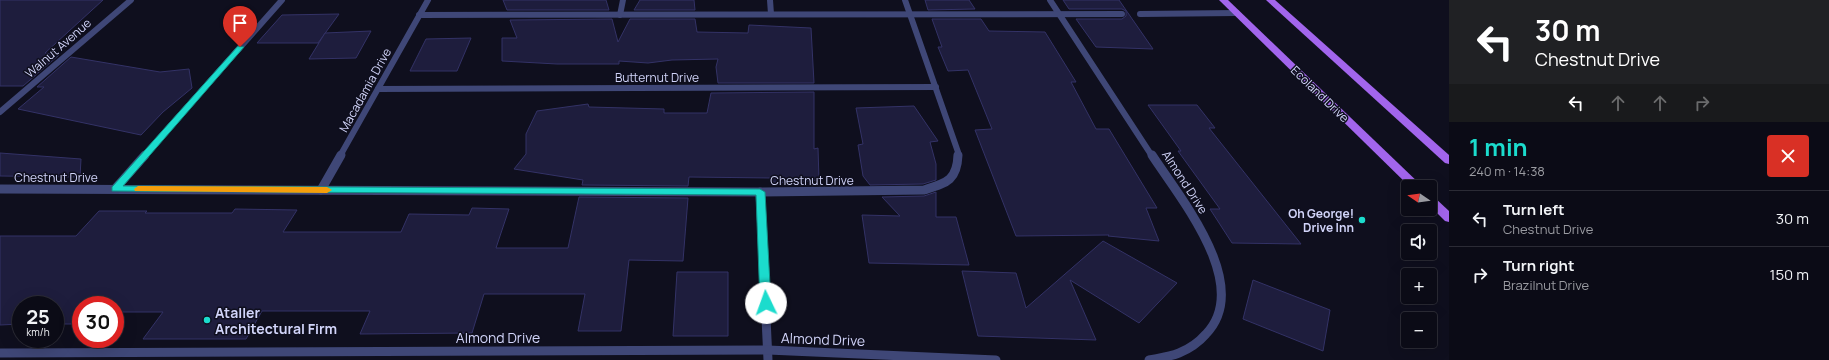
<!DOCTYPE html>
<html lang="en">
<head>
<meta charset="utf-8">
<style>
	body { margin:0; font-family:Manrope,sans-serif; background:#191923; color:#f1f3f6; height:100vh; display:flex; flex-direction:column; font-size:15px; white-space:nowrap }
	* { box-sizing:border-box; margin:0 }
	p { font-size:13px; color:#9a9ba1 }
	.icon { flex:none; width:22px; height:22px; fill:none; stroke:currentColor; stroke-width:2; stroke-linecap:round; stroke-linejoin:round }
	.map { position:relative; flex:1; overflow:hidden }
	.sheet { display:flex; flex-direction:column; background:#0b0b16; width:380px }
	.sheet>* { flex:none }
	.hud { background:#202124; color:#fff; overflow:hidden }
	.needle { width:26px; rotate:283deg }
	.buttons { position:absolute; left:1401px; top:180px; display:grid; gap:8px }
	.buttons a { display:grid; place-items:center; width:36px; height:36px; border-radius:4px; background:#0b0b16; box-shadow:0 4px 16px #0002,0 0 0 1px #2b2b35; font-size:20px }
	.speed { position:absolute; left:12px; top:296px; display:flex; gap:8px; font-size:20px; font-weight:700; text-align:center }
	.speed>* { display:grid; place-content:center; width:52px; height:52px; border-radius:50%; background:#0b0b16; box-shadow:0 4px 16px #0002,0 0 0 1px #2b2b35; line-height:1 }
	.speed small { font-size:10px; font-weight:400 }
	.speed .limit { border:6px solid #d22; background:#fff; color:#111 }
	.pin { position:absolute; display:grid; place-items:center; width:34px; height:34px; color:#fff; margin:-41px -17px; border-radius:50% 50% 50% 0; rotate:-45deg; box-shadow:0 0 4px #0007 }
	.pin .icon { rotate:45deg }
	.me { position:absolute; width:44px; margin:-22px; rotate:357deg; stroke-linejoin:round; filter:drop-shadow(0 0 3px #0008) }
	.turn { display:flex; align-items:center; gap:14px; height:84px; padding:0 20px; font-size:18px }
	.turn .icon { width:52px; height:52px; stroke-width:2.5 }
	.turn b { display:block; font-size:28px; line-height:34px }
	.lanes { display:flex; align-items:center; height:38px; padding:0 20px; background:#0003; justify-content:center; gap:20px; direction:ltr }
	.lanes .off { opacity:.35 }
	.round { display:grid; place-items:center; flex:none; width:42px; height:42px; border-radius:4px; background:#191923 }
	.overview { display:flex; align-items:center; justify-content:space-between; height:68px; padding:0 20px }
	h1 { font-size:24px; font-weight:700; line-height:30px; color:#1bdccd }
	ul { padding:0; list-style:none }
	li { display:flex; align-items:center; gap:12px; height:56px; padding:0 20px; border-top:1px solid #2b2b35 }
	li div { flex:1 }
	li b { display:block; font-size:15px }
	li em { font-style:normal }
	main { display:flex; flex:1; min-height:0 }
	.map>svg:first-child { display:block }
	.building { fill:#1e1d3d; stroke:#333266 }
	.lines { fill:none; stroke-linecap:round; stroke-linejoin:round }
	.minor-far1 { stroke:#3f4777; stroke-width:6 }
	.minor { stroke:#3f4777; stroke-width:9 }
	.primary { fill:#a265ec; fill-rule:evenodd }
	.route { fill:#1bdccd; stroke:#128f85 }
	.slow { fill:#f59e0b }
	.poi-dot { fill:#1bdccd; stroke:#0f0f1e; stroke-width:1.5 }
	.labels { text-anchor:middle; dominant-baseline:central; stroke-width:3; stroke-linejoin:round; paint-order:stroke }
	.street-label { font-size:12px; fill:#d1d4f9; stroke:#0f0f1e }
	.poi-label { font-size:12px; font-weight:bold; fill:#d1d4f9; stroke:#0f0f1e; text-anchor:end }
	.near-poi-label { font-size:14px; font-weight:bold; fill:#d1d4f9; stroke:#0f0f1e; text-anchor:start }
	.near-street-label { font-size:14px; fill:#d1d4f9; stroke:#0f0f1e }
</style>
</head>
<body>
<main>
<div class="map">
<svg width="1449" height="360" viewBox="0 0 1449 360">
	<rect width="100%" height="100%" fill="#0f0f1e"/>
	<!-- building -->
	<g class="building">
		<polygon points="0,0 103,0 45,53 59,55 23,86 0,86"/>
		<polygon points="503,0 606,0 609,10 507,10"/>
		<polygon points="640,0 694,0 695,10 634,10"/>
		<polygon points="925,0 969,0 975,9 928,10"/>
		<polygon points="1063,0 1119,0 1153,49 1096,47 1076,19 1122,19 1126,16 1126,11 1122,9 1069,9"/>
		<polygon points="339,14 318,43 257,43 282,15"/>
		<polygon points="612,19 618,42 630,19 695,19 697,32 748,33 749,25 811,28 814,83 718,83 716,67 718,59 672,60 648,63 619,61 619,64 557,64 502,61 502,38 517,38 510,20"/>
		<polygon points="932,19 981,19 989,31 1045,32 1076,82 1071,82 1096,129 1109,129 1157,208 1146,208 1159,241 1108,236 1109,235 1016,236 975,130 992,129 968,70 948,71 938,47 942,47"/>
		<polygon points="371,31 356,58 309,59 325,33"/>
		<polygon points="471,38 457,71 410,71 426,39"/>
		<polygon points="71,57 160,72 189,69 192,88 163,112 141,135 18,109 44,87 37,87"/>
		<polygon points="814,92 814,149 818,148 819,180 790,183 771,182 771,178 689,177 688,186 582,185 583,180 514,169 526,154 526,134 537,111 588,104 589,107 664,109 664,113 707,113 711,93"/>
		<polygon points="1148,105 1197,105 1215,128 1209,128 1301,244 1232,243 1210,209 1220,209 1178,151 1181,151"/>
		<polygon points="914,106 938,141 930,142 936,164 936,180 923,184 870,185 863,176 858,145 863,144 856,108"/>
		<polygon points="0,153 81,159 80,177 0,176"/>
		<polygon points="936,192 936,217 956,217 969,265 869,263 862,215 900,216 882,197 924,196"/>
		<polygon points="579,197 688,198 683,261 629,260 621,331 578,331 585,294 484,294 472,333 360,334 370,311 262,311 246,339 143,339 163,312 115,312 115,305 81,305 81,324 55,324 55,305 21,305 21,324 0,325 0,236 76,236 99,211 147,211 145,213 232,213 235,209 297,210 283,232 401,232 409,214 469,215 472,208 509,209 496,248 568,248"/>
		<polygon points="1103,241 1177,283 1139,323 1070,280 1096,340 978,336 962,271 1016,273 1026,308"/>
		<polygon points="677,272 728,272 728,336 673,336"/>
		<polygon points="1253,280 1330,310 1323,351 1243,319"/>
	</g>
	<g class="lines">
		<!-- minor-far1 -->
		<g class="minor-far1">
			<polyline points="770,0 771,14"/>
			<polyline points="905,0 958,152 958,156"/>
			<polyline points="1050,0 1152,156"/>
			<polyline points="1140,14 1237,13"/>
			<polyline points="419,15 1122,14"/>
			<polyline points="620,15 623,0"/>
			<polyline points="378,89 936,87"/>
			<polyline points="0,112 131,0"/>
			<polyline points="144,156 282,0"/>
			<polyline points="340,156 428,0"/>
		</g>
		<!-- minor -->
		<g class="minor">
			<path d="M0,189l760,3 164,-2c22,-7 33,-9 34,-35"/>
			<polyline points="115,189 145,155"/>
			<polyline points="321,190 341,155"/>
			<polyline points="760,192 768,360"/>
			<polyline points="0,353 768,350 996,360"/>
			<path d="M1149,360c10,-2 20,-3 30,-7 10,-4 20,-11 27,-19 47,-49 -26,-136 -54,-179"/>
		</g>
		<!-- primary -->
		<g class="primary">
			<polygon points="1219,0 1228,0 1423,187 1410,187"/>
			<polygon points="1266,0 1275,0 1449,155 1449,164 1445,163"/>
			<polygon points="1430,196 1434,197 1449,211 1449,222 1445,221 1430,206"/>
		</g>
	</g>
	<!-- route -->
	<polygon class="route" points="238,46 244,47 123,186 760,189 765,192 771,303 766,307 760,303 756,195 112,191 112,187"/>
	<!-- slow -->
	<polygon class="slow" points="138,186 327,187 332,190 327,193 135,191 134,189"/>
	<!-- markers -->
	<g class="poi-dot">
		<circle cx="1362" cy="220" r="4"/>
		<circle cx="207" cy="320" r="4"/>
	</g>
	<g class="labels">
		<!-- street labels -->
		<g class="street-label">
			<text transform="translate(58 48) rotate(-41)">Walnut Avenue</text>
			<text x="657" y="77">Butternut Drive</text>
			<text transform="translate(365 90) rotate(-61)">Macadamia Drive</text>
			<text transform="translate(1320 94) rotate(44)">Ecoland Drive</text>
			<text x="56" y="177">Chestnut Drive</text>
			<text x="812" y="180">Chestnut Drive</text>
			<text transform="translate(1185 182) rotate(57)">Almond Drive</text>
		</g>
		<!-- poi labels -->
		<g class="poi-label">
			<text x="1354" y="213">Oh George!<tspan x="1354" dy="14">Drive Inn</tspan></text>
		</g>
		<!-- near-poi labels -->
		<g class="near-poi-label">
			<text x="215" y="312">Ataller<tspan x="215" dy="16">Architectural Firm</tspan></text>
		</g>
		<!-- near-street labels -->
		<g class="near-street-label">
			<text x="498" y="337">Almond Drive</text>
			<text transform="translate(823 339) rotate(2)">Almond Drive</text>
		</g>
	</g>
</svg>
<div class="buttons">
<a><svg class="needle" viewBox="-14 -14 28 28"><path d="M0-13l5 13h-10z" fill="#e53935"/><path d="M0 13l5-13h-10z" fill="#9a9ba1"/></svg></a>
<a><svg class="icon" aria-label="sound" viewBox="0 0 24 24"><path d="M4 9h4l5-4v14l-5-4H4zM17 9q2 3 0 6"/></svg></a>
<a>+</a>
<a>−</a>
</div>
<div class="speed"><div>25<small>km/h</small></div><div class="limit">30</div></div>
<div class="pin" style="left:240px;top:47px;background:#d93025"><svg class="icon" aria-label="arrive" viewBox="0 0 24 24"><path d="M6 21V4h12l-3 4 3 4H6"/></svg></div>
<svg class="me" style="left:766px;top:303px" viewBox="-20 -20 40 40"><circle r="19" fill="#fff"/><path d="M0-13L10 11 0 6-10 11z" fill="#1bdccd"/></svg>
</div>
<section class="sheet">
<div class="hud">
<div class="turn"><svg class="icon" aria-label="left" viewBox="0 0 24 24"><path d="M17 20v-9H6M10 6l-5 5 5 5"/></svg><div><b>30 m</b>Chestnut Drive</div></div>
<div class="lanes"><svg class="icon" aria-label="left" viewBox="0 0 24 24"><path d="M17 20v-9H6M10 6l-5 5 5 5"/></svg><svg class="icon off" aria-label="ahead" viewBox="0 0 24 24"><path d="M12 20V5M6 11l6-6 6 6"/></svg><svg class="icon off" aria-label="ahead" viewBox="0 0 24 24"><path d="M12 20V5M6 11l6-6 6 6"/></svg><svg class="icon off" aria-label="right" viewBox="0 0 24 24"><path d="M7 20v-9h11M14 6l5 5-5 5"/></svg></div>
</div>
<div class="overview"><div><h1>1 min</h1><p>240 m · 14:38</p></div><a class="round" style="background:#d93025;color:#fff"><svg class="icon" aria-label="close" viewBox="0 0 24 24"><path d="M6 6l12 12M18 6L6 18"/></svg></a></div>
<ul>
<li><svg class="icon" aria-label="left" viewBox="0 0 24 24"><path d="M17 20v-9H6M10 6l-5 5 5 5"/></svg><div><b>Turn left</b><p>Chestnut Drive</p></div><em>30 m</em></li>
<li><svg class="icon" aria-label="right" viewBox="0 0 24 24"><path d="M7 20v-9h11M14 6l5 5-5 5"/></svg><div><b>Turn right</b><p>Brazilnut Drive</p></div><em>150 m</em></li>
</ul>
</section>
</main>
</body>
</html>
